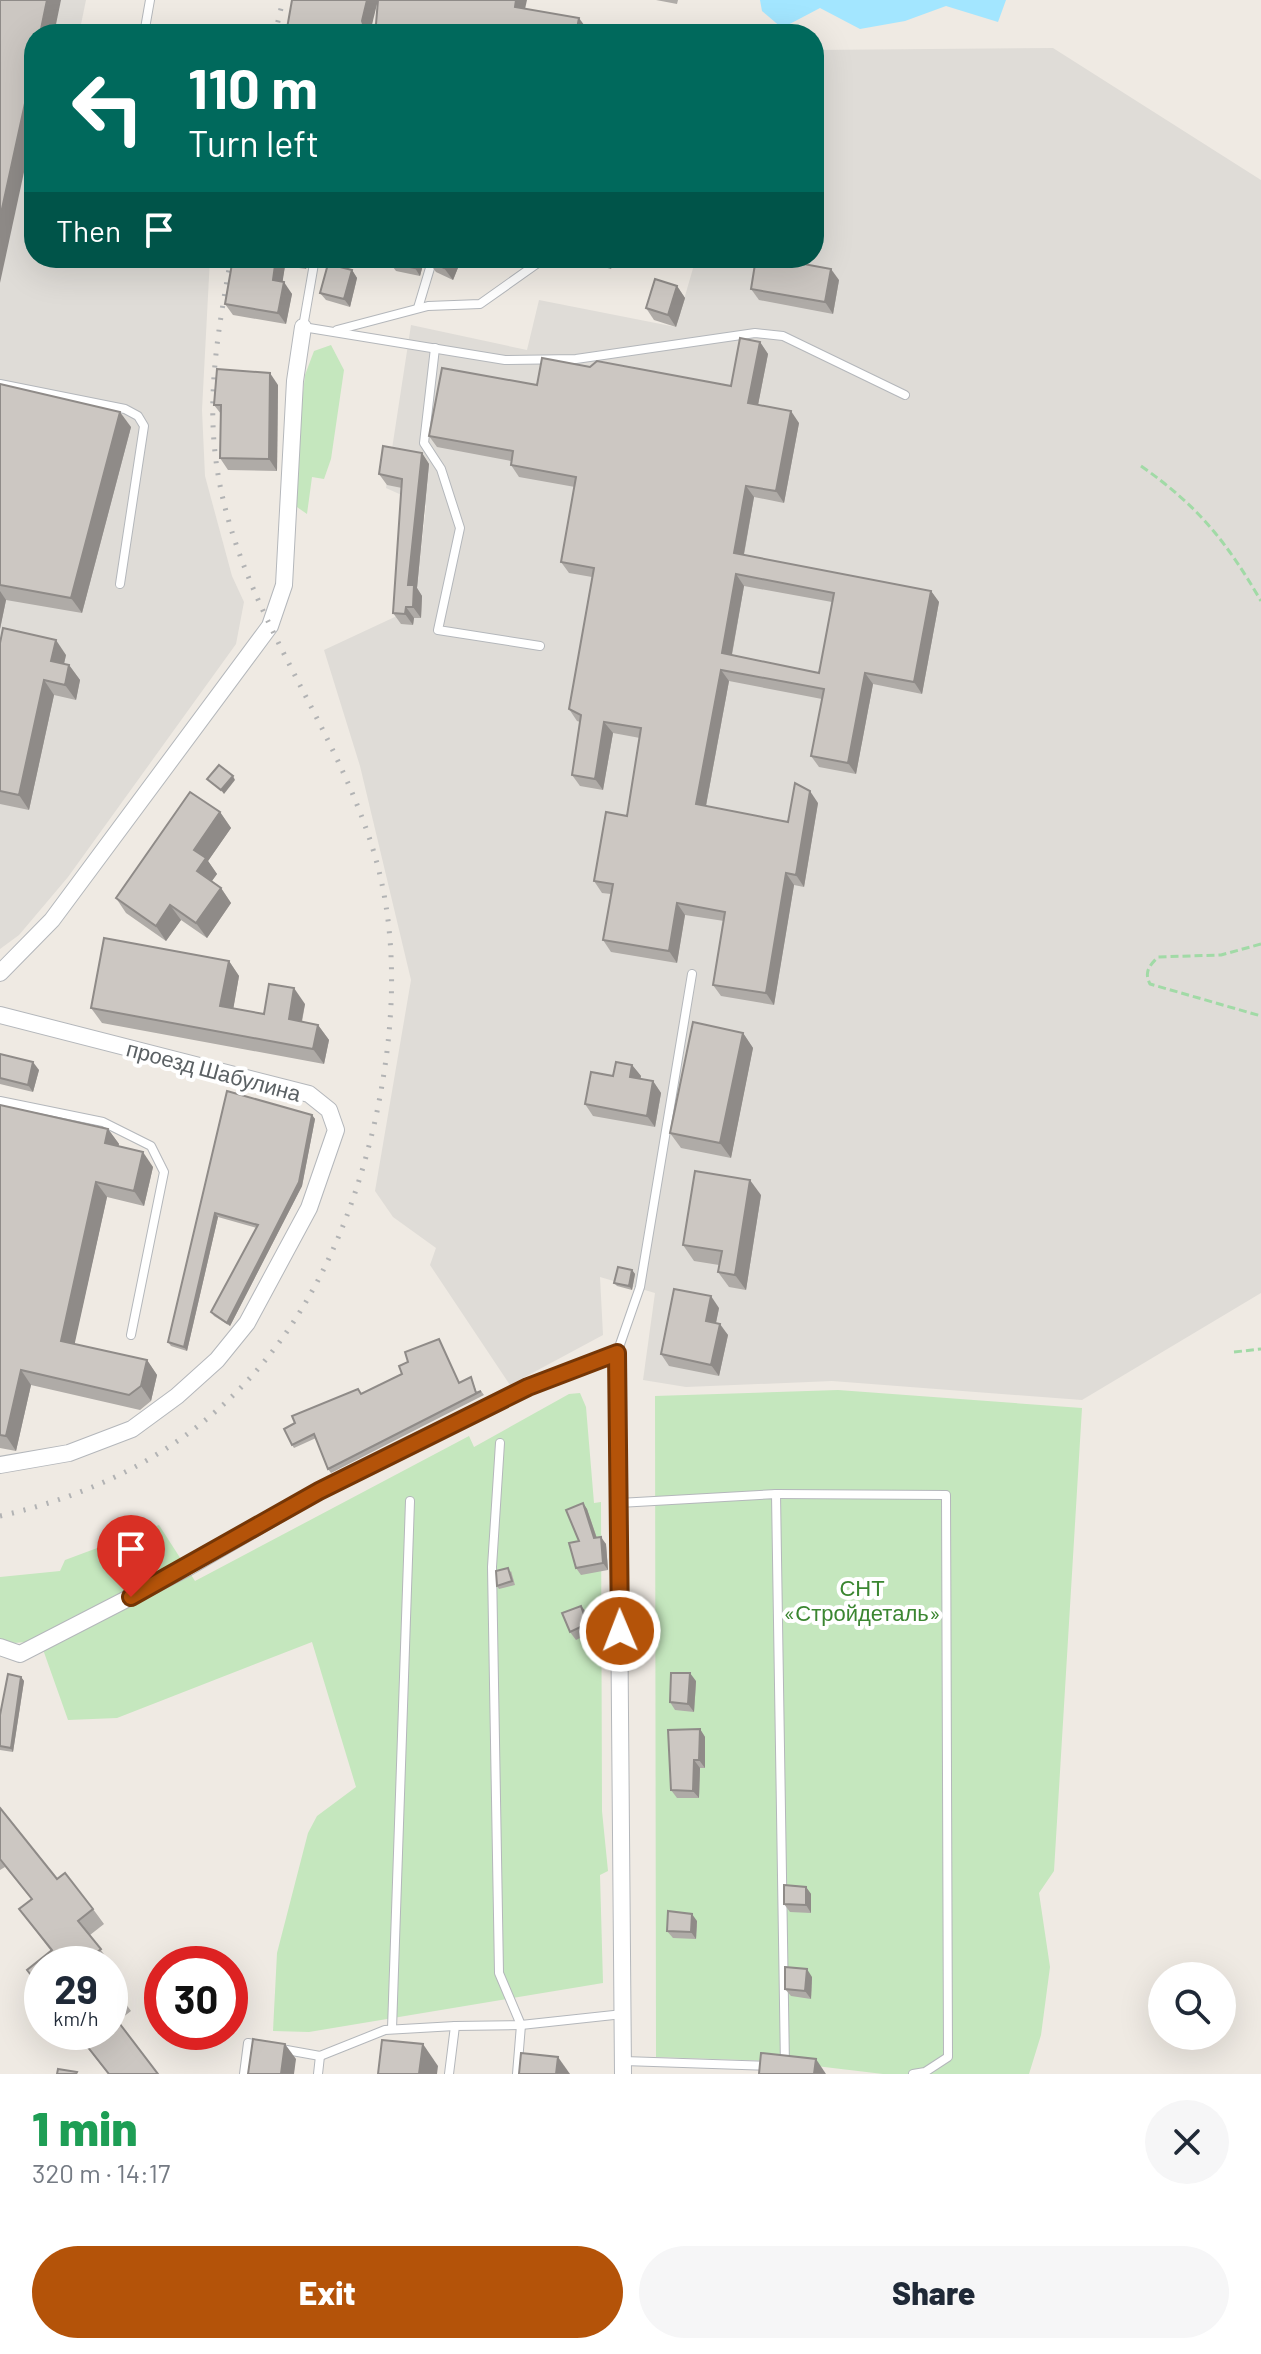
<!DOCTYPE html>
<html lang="en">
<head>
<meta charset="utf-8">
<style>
	body { margin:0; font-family:Barlow,sans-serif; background:#f6f6f7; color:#1f2937; height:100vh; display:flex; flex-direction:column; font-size:30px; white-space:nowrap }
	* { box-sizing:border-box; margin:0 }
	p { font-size:26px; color:#747a83 }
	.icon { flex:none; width:44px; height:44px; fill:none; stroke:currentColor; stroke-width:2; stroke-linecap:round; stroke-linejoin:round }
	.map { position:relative; height:2074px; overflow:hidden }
	.panel { display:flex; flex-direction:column; background:#fff; flex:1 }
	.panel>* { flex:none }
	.guide { position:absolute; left:24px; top:24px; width:800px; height:244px; border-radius:32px; box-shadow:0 8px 32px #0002; background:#00695c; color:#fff; overflow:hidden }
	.buttons { position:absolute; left:1148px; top:1962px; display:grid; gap:16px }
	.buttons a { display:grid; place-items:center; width:88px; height:88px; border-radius:50%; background:#fff; box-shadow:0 8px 32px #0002; font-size:40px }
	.speed { position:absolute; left:24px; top:1946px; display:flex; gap:16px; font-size:40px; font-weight:700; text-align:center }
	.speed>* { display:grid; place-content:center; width:104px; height:104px; border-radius:50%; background:#fff; box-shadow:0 8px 32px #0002; line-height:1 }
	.speed small { font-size:20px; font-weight:400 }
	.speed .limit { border:12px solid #d22; background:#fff; color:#111 }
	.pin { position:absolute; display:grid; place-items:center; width:68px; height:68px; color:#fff; margin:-82px -34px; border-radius:50% 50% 50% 0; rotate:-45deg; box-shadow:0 0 8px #0007 }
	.pin .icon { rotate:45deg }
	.me { position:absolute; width:88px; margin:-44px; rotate:359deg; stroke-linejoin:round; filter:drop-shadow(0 0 6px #0008) }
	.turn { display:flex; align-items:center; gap:28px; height:168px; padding:0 32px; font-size:36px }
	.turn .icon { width:104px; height:104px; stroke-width:2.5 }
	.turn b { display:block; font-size:56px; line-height:68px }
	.then { display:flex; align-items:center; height:76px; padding:0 32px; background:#0003; gap:16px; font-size:30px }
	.round { display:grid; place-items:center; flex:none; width:84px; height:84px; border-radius:42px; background:#f6f6f7 }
	.overview { display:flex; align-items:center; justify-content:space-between; height:136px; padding:0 32px }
	h1 { font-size:48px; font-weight:800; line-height:60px; color:#1e9e55 }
	.button { display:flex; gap:16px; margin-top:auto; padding:16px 32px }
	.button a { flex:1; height:92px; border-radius:48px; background:#b45309; color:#fff; font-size:32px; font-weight:800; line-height:92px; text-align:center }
	.button a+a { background:#f6f6f7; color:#1f2937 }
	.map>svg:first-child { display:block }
	.industrial { fill:#dfdcd7 }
	.green { fill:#c5e7be }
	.water { fill:#a3e6ff }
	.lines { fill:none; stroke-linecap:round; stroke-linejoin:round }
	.service-casing { stroke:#b4b7bb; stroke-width:10 }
	.minor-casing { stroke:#b4b7bb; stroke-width:18 }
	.path { stroke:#a1daa6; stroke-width:3; stroke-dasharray:8 4; stroke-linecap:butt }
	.service { stroke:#fff; stroke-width:8 }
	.minor { stroke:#fff; stroke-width:16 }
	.rail { stroke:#b2b3b4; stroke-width:5; stroke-dasharray:2 10; stroke-linecap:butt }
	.wall { fill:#afaba7; fill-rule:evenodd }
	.shaded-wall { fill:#8f8b88 }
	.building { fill:#ccc7c2; stroke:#8f8b88; stroke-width:2; fill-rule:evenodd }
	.route-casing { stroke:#753606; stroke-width:20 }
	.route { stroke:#b45309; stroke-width:14 }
	.labels { text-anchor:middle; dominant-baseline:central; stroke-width:8; stroke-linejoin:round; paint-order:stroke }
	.street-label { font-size:22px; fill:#5b6164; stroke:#fff }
	.park-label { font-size:22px; fill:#3b8631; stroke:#fff }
</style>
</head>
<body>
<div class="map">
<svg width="1261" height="2074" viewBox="0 0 1261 2074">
	<rect width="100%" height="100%" fill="#efeae3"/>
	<!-- industrial -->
	<g class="industrial">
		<polygon points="0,0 86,0 79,34 34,34 34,258 210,258 202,410 205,476 232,576 244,602 236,644 68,877 19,935 0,949"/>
		<polygon points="1053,48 1261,180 1261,1293 1082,1400 832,1381 686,1387 643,1380 655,1293 600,1277 603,1335 510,1385 430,1265 436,1248 393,1217 375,1191 411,980 360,766 324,650 414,608 426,506 386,488 411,325 527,350 539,300 676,327 696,258 814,258 814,50"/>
	</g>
	<!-- green -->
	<g class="green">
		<polygon points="331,345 344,370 331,459 324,479 312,477 307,514 294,505 300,420 305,375 314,351"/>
		<polygon points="838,1390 1082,1408 1054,1871 1039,1893 1050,1967 1041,2035 1029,2074 883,2074 774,2061 656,2057 655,1396"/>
		<polygon points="580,1393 586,1407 594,1503 601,1502 602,1811 608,1871 600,1875 603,1983 309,2032 273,2031 277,1953 308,1833 317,1816 356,1787 312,1642 117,1718 68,1720 40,1641 0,1644 0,1577 60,1571 65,1560 159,1525 195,1581 469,1436 474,1447 569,1394"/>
	</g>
	<!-- water -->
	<polygon class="water" points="760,0 1006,0 998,22 946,6 905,21 860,29 820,8 782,28 762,11"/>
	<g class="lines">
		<!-- service casing -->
		<g class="service-casing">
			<g id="service">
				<polyline points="144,34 150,0"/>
				<polyline points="315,258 303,327 505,360 576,359 755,333 783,336 905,395"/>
				<polyline points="418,308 433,258"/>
				<polyline points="337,330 428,306 480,304 545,258"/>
				<polyline points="435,348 424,443 441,469 460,528 438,630 540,646"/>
				<polyline points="0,384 125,409 138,416 144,426 120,584"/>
				<polyline points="0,1101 103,1122 151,1146 164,1172 131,1335"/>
				<polyline points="617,1353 640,1287 692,974"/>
				<polyline points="500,1443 492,1567 499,1973 521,2025 517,2074"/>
				<polyline points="776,1494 946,1495 948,2057 925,2072 913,2074"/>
				<polyline points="619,1503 776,1494 785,2067"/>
				<polyline points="392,2029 410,1501"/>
				<polyline points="281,2049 320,2056 385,2030 455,2026"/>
				<polyline points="624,2061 769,2066"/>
				<polyline points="244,2074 248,2043 260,2045"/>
				<polyline points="318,2074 320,2056"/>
				<polyline points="449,2074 455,2026 521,2025 623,2014"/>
			</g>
		</g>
		<!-- minor casing -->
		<g class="minor-casing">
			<g id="minor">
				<polyline points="0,973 52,920 270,626 284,585 295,381 303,327"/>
				<polyline points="0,1015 309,1094 329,1110 336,1130 309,1208 247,1323 217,1360 177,1396 132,1429 69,1453 0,1465"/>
				<polyline points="0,1647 20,1654 187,1568 319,1491 528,1387 617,1353 623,2074"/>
			</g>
		</g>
		<!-- path -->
		<g class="path">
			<path d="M1141,466c57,40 85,75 120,135"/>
			<path d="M1261,944l-40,11 -63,2c-9,9 -14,15 -8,27l111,32"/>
			<polyline points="1234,1352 1261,1349"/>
		</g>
		<!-- service -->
		<use href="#service" class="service"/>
		<!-- minor -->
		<use href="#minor" class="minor"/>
		<!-- rail -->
		<g class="rail">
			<polyline points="275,34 283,0"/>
			<path d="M0,1516c213,-48 328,-188 375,-395 19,-87 25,-178 0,-265 -42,-143 -149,-262 -161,-414 -5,-63 6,-122 17,-184"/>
		</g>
	</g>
	<!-- wall -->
	<g class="wall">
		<polygon points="656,0 678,0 677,4"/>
		<polygon points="233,258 308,258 306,269 285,266 282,282 292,294 286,324 233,315 225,304"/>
		<polygon points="357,258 384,258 383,264 358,259"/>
		<polygon points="430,258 462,258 453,280 436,272 428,261"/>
		<polygon points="614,258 611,269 597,265 594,262"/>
		<polygon points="424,261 420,276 396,271 390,263"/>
		<polygon points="352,270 357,278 350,307 326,300 320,293"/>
		<polygon points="839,280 833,314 759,300 751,289"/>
		<polygon points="677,286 685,298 676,327 654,320 646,308"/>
		<path d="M760,342l8,12 -10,51 41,18 -15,80 -30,-6 -10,58 187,36 8,11 -17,92 -49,-10 -17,90 -37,-7 -8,-11 11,-57 -93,-18 -23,125 82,16 30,-19 -14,84 -10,-2 -20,120 -53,-9 -8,-11 11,-64 -39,-6 -8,48 -66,-11 -8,-12 8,-46 -9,-1 -8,-12 33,-65 13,-78 -27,-5 -10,57 -23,-4 -8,-11 8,-53 -3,-1 -8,-12 23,-132 -23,-4 -8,-11 14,-75 -56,-10 -8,-12v-4l-74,-14 -8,-11 108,-51 53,-18 141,19zM744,586l88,16 -13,71 -87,-18z"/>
		<polygon points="0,384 131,427 82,613 6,600 0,629"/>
		<polygon points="278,385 277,471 228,470 220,458 221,414 214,405"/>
		<polygon points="422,453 429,464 417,588 422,596 421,618 414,618 413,625 401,624 393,613 402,488 387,485 379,474"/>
		<polygon points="0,643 66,655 64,664 69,665 80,680 76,700 54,695 29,810 0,804"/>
		<polygon points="220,812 231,828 208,861 217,874 212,881 221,888 231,903 207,938 181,920 166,941 126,913 116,898"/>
		<polygon points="229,961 239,976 233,1009 264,1014 305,1004 302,1022 318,1025 329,1040 324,1064 102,1023 91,1008"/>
		<polygon points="743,1033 753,1048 731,1158 681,1148 670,1133"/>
		<polygon points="0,1054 39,1070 33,1092 0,1084"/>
		<polygon points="632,1065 641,1076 640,1079 653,1081 661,1093 655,1127 593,1116 585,1104 613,1076"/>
		<polygon points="227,1091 312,1115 315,1119 302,1186 230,1326 214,1316 211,1312 257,1228 218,1217 187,1351 171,1346 168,1342"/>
		<polygon points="0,1105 108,1129 119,1144 118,1146 153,1167 144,1206 107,1197 74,1344 147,1360 157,1375 151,1401 140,1410 31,1385 16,1451 0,1448"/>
		<polygon points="761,1195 746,1290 729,1287 718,1272 719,1265 694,1261 683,1245"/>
		<polygon points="632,1270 635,1274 632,1290 617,1286 614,1283"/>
		<polygon points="719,1308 716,1323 728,1335 719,1376 669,1366 661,1354"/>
		<polygon points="439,1339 459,1383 471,1377 477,1393 481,1391 484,1395 331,1473 328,1469 316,1438 294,1448 292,1445 361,1394 402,1374 408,1362"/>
		<polygon points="583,1503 587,1509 597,1538 606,1544 608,1570 581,1575 576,1568"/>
		<polygon points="511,1571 515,1585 499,1589 497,1586"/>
		<polygon points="581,1606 587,1613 592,1632 576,1640 570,1632"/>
		<polygon points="21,1677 24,1681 13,1752 0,1750 0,1715"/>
		<polygon points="696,1681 694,1712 675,1710 670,1702"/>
		<polygon points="700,1729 705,1737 705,1768 700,1768 699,1798 677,1798 671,1790"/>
		<polygon points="0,1808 57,1879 93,1909 104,1924 90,1935 111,1964 110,1965 110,1964 42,1964 42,1991 27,1970 51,1951 19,1909 31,1899 5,1867 0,1870"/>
		<polygon points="806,1887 811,1894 811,1913 790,1912 784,1904"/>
		<polygon points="697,1921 696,1939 673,1938 667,1931"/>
		<polygon points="812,1977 811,1999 791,1996 785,1989"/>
		<polygon points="110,1982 131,2011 118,2021 158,2074 108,2074 75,2032 110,2032"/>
	</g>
	<!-- shaded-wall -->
	<g class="shaded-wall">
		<polygon points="47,0 61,0 54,34 40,34"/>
		<polygon points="367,0 378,0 370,33 364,27 362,21"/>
		<polygon points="516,0 527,0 523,18 515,7"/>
		<polygon points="579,18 587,29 586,34 576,34"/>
		<polygon points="34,62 34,126 0,283 0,218"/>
		<polygon points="276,258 280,258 285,266 281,292 273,280"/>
		<polygon points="298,258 308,258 306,269"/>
		<polygon points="418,258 422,258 424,261 420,276 415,268"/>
		<polygon points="449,258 462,258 453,280 444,268"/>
		<polygon points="610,258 614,258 611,269 609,265"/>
		<polygon points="831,269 839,280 833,314 825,302"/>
		<polygon points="352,270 357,278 350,307 344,299"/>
		<polygon points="284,282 292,294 286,324 278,313"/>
		<polygon points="677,286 685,298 676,327 668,315"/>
		<polygon points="760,342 768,354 756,415 748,403"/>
		<polygon points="270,373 278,385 277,471 269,459"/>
		<polygon points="791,411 799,423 784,503 776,491"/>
		<polygon points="120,412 131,427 82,613 71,598"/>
		<polygon points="422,453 429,464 417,588 422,596 421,618 413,607 408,585"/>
		<polygon points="746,486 754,497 742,564 734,553"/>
		<polygon points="736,574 744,586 730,664 722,653"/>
		<polygon points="0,591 6,600 0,629"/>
		<polygon points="931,591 939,602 922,694 914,682"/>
		<polygon points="406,607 414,618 413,625 405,614"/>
		<polygon points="56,640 66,655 61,676 51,661"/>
		<polygon points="69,665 80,680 76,700 65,685"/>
		<polygon points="721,670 729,681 704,816 696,804"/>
		<polygon points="865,673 873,684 856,774 848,763"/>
		<polygon points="44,680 54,695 29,810 19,795"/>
		<polygon points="604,722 613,733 603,790 595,779"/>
		<polygon points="233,776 235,780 224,794 221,790"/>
		<polygon points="810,791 818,803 804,887 796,875"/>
		<polygon points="220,812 231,828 208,861 217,874 208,886 197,871 194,850"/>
		<polygon points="786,873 794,885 774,1005 766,993"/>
		<polygon points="221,888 231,903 207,938 196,923"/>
		<polygon points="677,903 685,915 677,963 669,951"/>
		<polygon points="170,905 181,920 166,941 156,926"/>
		<polygon points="229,961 239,976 231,1022 220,1006"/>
		<polygon points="294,988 305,1004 299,1034 289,1019"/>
		<polygon points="318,1025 329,1040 324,1064 313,1049"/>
		<polygon points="743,1033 753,1048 731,1158 720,1143"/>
		<polygon points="33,1062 39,1070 33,1092 28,1085"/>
		<polygon points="632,1065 641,1076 638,1089 630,1077"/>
		<polygon points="653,1081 661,1093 655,1127 647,1116"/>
		<polygon points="312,1115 315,1119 302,1186 230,1326 227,1323"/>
		<polygon points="108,1129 119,1144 115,1158 105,1143"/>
		<polygon points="143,1152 153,1167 144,1206 134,1191"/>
		<polygon points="750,1180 761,1195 746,1290 735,1275"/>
		<polygon points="96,1182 107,1197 72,1356 61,1341"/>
		<polygon points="215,1213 218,1217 187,1351 184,1347"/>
		<polygon points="632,1270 635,1274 632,1290 629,1286"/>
		<polygon points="711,1296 719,1308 714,1332 706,1321"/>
		<polygon points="720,1324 728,1335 719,1376 711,1365"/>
		<polygon points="147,1360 157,1375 151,1401 141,1386"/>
		<polygon points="21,1370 31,1385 16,1451 6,1436"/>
		<polygon points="583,1503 587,1509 599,1545 594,1538"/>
		<polygon points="601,1537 606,1544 608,1570 603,1563"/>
		<polygon points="581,1606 587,1613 592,1632 587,1624"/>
		<polygon points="690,1673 696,1681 694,1712 688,1704"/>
		<polygon points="21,1677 24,1681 13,1752 11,1748"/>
		<polygon points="700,1729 705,1737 705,1768 699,1760"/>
		<polygon points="694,1760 700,1768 699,1798 693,1791"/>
		<polygon points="806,1887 811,1894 811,1913 806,1905"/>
		<polygon points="692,1914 697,1921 696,1939 691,1932"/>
		<polygon points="807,1969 812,1977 811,1999 805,1991"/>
		<polygon points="285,2044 296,2059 294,2074 281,2074"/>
		<polygon points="423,2044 438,2066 437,2074 419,2074"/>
		<polygon points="558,2057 570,2074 556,2074"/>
		<polygon points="816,2059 826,2074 814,2074"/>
	</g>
	<!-- building -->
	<g class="building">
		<polygon points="0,0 47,0 40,34 34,34 34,62 0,218"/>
		<polygon points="292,0 367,0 362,21 364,27 371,29 376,24 378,0 516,0 515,7 579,18 576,34 286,34"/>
		<polygon points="233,258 276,258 273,280 284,282 278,313 225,304"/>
		<polygon points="391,258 418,258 415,268 390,263"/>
		<polygon points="430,258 449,258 444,268 428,261"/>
		<polygon points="594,258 610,258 609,265 594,262"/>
		<polygon points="756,258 771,258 831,269 825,302 751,289"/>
		<polygon points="328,264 352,270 344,299 320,293"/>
		<polygon points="655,279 677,286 668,315 646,308"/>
		<path d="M740,338l20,4 -12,61 43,8 -15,80 -30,-5 -12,67 197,38 -17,91 -49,-9 -17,90 -37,-7 13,-67 -103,-19 -25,134 92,18 7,-39 15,8 -14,84 -10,-2 -20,120 -53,-8 12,-73 -48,-9 -8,48 -66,-11 10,-56 -19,-3 12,-69 21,4 14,-88 -37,-6 -9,57 -23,-4 9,-60 -12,-6 25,-141 -33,-6 15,-85 -65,-12 2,-14 -84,-15 13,-68 95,17 5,-27 48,9 7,-6 134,25zM736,574l98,19 -15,80 -97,-20z"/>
		<polygon points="217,369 270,373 269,459 220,458 221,405 214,405"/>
		<polygon points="0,384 120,412 71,598 0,585"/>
		<polygon points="383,446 422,453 408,585 414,585 413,607 406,607 405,614 393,613 402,479 379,474"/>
		<polygon points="3,628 56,640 51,661 69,665 65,685 44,680 19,795 0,791 0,643"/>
		<polygon points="219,765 233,776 221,790 207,779"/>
		<polygon points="190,792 220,812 194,850 206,858 197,871 221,888 196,923 170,905 156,926 116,898"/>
		<polygon points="104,938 229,961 220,1006 264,1014 269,984 294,988 289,1019 318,1025 313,1049 91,1008"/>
		<polygon points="693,1022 743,1033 720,1143 670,1133"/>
		<polygon points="0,1054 33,1062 28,1085 0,1078"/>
		<polygon points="616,1062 632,1065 630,1077 653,1081 647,1116 585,1104 591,1072 613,1076"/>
		<polygon points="227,1091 312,1115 299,1182 227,1323 211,1312 258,1225 215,1213 184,1347 168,1342"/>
		<polygon points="0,1105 108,1129 105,1143 143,1152 134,1191 96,1182 61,1341 147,1360 141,1386 129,1395 21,1370 6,1436 0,1435"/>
		<polygon points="695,1171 750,1180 735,1275 718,1272 722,1251 683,1245"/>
		<polygon points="618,1267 632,1270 629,1286 614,1283"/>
		<polygon points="674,1289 711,1296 706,1321 720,1324 711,1365 661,1354"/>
		<polygon points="439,1339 459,1383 471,1377 476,1393 481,1391 328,1469 314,1434 292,1445 284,1429 295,1423 292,1416 358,1389 361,1394 402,1374 399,1366 408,1362 405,1352"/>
		<polygon points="583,1503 594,1538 601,1537 603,1563 576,1568 569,1543 579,1541 566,1510"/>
		<polygon points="508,1568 512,1581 497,1586 496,1571"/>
		<polygon points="581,1606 587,1624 570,1632 562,1613"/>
		<polygon points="671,1673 690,1673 688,1704 670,1702"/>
		<polygon points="8,1674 21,1677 11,1748 0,1746 0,1715"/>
		<polygon points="700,1729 699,1760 694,1760 693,1791 671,1790 668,1730"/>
		<polygon points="0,1808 57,1879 65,1873 93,1909 78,1921 101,1949 91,1957 96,1964 42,1964 42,1989 27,1970 52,1950 19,1909 32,1899 0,1859"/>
		<polygon points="784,1885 806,1887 806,1905 784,1904"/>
		<polygon points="668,1911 692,1914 691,1932 667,1931"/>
		<polygon points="785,1967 807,1969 805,1991 785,1989"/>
		<polygon points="110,1982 121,1996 110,2004"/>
		<polygon points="110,2011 158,2074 109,2074 76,2032 110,2032"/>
		<polygon points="253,2039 285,2044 281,2074 248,2074"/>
		<polygon points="382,2040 423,2044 419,2074 378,2074"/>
		<polygon points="521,2053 558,2057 556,2074 519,2074"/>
		<polygon points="761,2053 816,2059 814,2074 759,2074"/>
		<polygon points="58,2069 77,2072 76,2074 57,2074"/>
	</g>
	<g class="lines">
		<!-- route casing -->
		<g class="route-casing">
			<polyline id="route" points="131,1597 319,1491 528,1387 617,1353 620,1631"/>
		</g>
		<!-- route -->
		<use href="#route" class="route"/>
	</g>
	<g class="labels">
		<!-- street labels -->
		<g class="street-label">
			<text transform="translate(214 1070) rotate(15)">проезд Шабулина</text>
		</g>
		<!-- park labels -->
		<g class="park-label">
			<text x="862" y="1587">СНТ<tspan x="862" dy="25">«Стройдеталь»</tspan></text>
		</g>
	</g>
</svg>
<div class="buttons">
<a><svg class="icon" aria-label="search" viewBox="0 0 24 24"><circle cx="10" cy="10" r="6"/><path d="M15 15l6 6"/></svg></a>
</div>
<div class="speed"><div>29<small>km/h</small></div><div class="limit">30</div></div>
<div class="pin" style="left:131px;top:1597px;background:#d93025"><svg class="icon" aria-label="arrive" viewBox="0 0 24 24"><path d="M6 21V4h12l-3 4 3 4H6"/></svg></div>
<svg class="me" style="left:620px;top:1631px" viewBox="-20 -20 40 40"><circle r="17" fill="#b45309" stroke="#fff" stroke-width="3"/><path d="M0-11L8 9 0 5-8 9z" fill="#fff"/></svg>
<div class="guide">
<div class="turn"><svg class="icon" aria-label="left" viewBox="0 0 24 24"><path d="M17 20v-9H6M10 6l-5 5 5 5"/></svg><div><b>110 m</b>Turn left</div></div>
<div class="then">Then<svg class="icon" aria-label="arrive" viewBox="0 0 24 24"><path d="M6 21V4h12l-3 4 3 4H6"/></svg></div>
</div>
</div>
<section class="panel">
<div class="overview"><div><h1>1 min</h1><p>320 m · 14:17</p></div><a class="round"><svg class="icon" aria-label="close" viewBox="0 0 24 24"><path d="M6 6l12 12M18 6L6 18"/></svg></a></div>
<div class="button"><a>Exit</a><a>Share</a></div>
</section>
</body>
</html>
